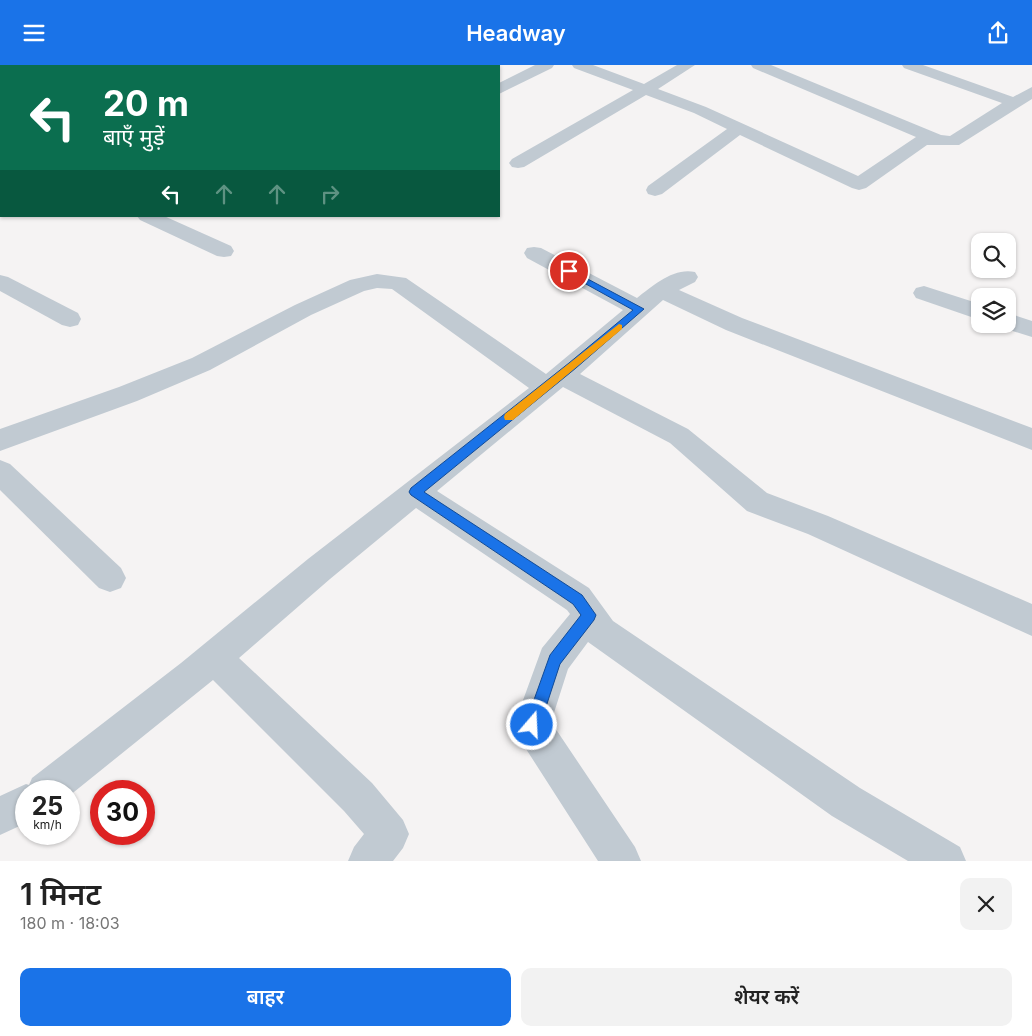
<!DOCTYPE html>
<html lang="hi">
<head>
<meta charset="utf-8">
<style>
	body { margin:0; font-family:Inter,"Noto Sans Devanagari",sans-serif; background:#f2f2f2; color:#222; height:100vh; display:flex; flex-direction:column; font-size:19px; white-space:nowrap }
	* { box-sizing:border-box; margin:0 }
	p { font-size:16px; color:#767676 }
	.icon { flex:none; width:28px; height:28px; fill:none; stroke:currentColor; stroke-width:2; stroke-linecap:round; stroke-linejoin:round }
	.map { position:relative; height:796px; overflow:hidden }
	.panel { display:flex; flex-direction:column; background:#fff; flex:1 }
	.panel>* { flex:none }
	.top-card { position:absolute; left:0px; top:0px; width:500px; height:152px; box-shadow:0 1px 4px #0004; background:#0b6e4f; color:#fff; overflow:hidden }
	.fabs { position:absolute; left:971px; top:168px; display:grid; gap:10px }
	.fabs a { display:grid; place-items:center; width:45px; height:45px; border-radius:10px; background:#fff; box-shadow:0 1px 4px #0004; font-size:25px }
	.speed { position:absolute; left:15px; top:715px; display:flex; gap:10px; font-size:25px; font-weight:700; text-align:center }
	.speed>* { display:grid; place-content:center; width:65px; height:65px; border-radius:50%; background:#fff; box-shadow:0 1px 4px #0004; line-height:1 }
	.speed small { font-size:12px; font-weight:400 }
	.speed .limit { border:8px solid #d22; background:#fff; color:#111 }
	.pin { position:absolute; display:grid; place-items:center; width:42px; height:42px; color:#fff; margin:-21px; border:2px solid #fff; border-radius:50%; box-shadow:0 1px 5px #0007 }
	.me { position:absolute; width:55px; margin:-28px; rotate:19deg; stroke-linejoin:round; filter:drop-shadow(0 0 4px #0008) }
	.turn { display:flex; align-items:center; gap:18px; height:105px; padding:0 20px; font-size:22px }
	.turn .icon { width:65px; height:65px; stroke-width:2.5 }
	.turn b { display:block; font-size:35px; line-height:42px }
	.lanes { display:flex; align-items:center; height:48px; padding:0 20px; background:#0003; justify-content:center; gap:25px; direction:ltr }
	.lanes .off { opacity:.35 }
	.round { display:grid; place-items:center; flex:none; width:52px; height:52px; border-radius:10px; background:#f2f2f2 }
	.head { display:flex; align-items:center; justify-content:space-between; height:85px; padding:0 20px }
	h1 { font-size:30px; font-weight:600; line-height:38px }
	.primary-button { display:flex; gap:10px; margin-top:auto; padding:10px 20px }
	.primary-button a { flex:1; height:58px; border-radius:10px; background:#1a73e8; color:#fff; font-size:20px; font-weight:600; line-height:58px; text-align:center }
	.primary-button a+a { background:#f2f2f2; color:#222 }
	header { display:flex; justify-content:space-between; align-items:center; height:65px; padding:0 20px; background:#1a73e8; color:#fff; font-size:22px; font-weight:600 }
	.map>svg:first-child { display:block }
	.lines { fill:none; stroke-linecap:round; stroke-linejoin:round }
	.minor { fill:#c1cad2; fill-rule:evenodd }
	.route { fill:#1a73e8; stroke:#114b97 }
	.slow { fill:#f59e0b }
</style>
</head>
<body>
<header><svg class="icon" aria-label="menu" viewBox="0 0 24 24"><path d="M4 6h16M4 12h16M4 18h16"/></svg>Headway<svg class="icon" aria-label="share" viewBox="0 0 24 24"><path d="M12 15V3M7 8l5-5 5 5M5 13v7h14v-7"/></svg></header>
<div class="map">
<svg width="1032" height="796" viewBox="0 0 1032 796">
	<rect width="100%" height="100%" fill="#f5f3f3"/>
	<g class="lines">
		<!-- minor -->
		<g class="minor">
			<polygon points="261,0 280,0 280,1 262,1"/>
			<polygon points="535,0 554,0 552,3 499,29 499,18"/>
			<polygon points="572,0 593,0 644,19 677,0 695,0 658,24 706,42 858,111 916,72 753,3 751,0 771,0 941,70 950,71 1002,38 904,3 902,0 923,0 1013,32 1032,22 1032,34 959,80 927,80 866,123 859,125 852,123 740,70 662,129 655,131 648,129 646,125 648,121 727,64 694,48 646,30 524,102 518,103 512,102 509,98 512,94 633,25 574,3"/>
			<polygon points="0,6 1,7 1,17 0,16"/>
			<rect x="0" y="35" width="1" height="10"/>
			<polygon points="1,131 1,143 0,144 0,132"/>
			<polygon points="137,151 164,151 231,181 234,186 231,191 224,192 217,191 140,155"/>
			<path d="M534,182l7,1 96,50c15,-12 37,-31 58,-26l3,5 -3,5 -16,8 63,28 290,110v22l-306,-120 -63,-30 -83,74 108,55 79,64 61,23 204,88v32l-224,-102 -61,-23 -77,-68 -107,-56 -126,104 152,97 24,33 247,167 100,59 6,14h-58l-76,-45 -244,-174 -20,27 -17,53 84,125 6,14h-43l-79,-123 -5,-13 28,-77 28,-34 -3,-4 -151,-102 -86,71 -91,79 133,125 31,37 6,14 -6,14 -10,13h-45l6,-14 10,-13 -20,-23 -131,-131 -144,116v-5h-43v32l-26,12v-39l26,-12 3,1 3,-7 149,-115 127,-104 221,-171 -137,-99 -15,-1 -13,3 -53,24 -101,55 -73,31 -137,50v-22l119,-42 73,-29 103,-53 55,-25 27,-6 29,4 140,96 77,-64 -96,-52 -3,-5 3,-5z"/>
			<polygon points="0,210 8,212 78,248 81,254 78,260 70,262 62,260 0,226"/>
			<polygon points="924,221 980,239 980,255 916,233 913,228 916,223"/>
			<polygon points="1008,248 1032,256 1032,272 1000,262 998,259 1008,259"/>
			<polygon points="0,395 10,399 121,503 126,513 121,523 110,527 99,523 0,425"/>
		</g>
	</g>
	<!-- route -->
	<polygon class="route" points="569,204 644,244 576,303 424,427 582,530 596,550 594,555 560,599 540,660 537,665 532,667 527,665 525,660 550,590 581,550 573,539 411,430 409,427 411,423 569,298 633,245 566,208 565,206"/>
	<!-- slow -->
	<polygon class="slow" points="619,259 622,260 622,264 513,355 505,355 504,352 505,349"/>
</svg>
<div class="fabs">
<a><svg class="icon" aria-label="search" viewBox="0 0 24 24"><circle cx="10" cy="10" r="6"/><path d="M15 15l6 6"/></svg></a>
<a><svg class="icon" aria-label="layers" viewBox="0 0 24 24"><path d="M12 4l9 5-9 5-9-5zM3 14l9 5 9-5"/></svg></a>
</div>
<div class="speed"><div>25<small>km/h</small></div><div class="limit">30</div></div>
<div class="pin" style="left:569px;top:206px;background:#d93025"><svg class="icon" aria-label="arrive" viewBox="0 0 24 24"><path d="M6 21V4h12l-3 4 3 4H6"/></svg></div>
<svg class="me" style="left:532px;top:660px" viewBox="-20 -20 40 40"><circle r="17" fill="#1a73e8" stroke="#fff" stroke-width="3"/><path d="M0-11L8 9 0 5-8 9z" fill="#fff"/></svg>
<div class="top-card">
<div class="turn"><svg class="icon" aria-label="left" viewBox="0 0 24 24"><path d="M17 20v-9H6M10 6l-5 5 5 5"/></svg><div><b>20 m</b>बाएँ मुड़ें</div></div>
<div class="lanes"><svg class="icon" aria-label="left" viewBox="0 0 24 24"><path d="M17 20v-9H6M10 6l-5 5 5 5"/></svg><svg class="icon off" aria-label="ahead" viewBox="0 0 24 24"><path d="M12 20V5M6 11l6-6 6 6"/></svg><svg class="icon off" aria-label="ahead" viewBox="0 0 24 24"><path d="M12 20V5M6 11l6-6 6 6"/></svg><svg class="icon off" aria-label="right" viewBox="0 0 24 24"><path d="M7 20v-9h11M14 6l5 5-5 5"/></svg></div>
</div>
</div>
<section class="panel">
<div class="head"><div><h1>1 मिनट</h1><p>180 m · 18:03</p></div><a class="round"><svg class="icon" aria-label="close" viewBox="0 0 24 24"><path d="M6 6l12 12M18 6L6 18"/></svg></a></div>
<div class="primary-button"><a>बाहर</a><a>शेयर करें</a></div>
</section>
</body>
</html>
